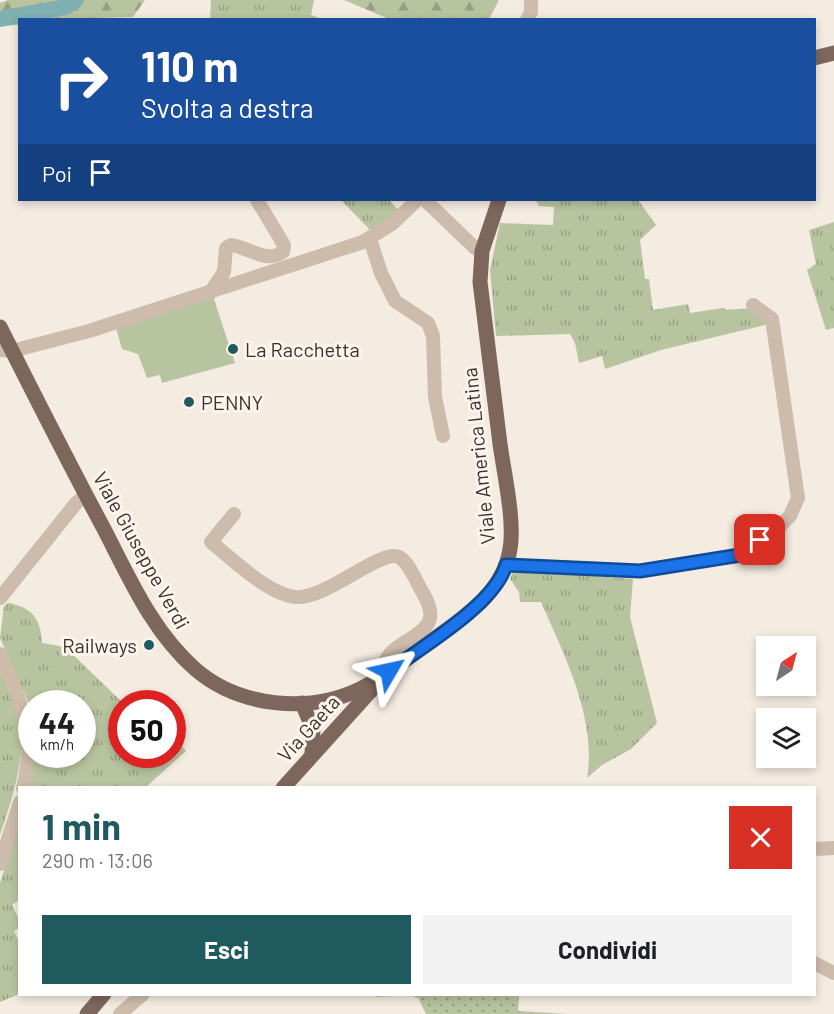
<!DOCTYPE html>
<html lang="it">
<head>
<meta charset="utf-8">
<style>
	body { margin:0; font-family:Barlow,sans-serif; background:#f2f2f2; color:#202124; height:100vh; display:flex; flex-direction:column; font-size:22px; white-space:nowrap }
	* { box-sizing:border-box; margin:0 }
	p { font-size:20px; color:#757577 }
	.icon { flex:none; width:33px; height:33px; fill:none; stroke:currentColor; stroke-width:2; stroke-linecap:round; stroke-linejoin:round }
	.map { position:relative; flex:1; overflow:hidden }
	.drawer { position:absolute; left:18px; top:786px; width:798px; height:210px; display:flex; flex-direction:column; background:#fff; border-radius:0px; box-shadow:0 3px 9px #0003 }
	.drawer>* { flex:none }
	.hud { position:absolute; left:18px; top:18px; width:798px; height:183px; border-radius:0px; box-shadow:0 3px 9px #0003; background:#1a4fa0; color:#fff; overflow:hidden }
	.needle { width:39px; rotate:36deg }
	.controls { position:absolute; left:756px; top:636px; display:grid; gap:12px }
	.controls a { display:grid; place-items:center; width:60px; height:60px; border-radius:0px; background:#fff; box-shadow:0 3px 9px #0003; font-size:30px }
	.speed { position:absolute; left:18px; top:690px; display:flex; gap:12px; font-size:30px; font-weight:700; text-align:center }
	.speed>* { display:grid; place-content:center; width:78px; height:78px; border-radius:50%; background:#fff; box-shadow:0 3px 9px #0003; line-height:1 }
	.speed small { font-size:15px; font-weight:400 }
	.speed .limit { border:9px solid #d22; background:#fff; color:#111 }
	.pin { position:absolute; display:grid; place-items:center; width:51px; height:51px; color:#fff; margin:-26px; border-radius:12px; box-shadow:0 3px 9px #0006 }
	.me { position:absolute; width:66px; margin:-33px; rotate:54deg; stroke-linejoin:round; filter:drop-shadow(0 0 4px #0008) }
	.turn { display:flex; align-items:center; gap:21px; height:126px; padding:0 24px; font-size:27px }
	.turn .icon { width:78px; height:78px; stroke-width:2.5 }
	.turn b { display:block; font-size:42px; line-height:51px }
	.then { display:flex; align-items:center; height:57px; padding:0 24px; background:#0003; gap:12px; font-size:22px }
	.round { display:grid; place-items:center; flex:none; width:63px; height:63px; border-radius:0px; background:#f2f2f2 }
	.summary { display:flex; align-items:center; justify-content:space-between; height:102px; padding:0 24px }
	h1 { font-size:36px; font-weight:700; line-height:45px; color:#1f5a5e }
	.action { display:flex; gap:12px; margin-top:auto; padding:12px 24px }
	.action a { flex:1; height:69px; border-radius:0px; background:#1f5a5e; color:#fff; font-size:24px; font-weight:700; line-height:69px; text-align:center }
	.action a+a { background:#f2f2f2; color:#202124 }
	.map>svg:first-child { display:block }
	.grass { fill:url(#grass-tufts) }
	.forest { fill:url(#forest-firs) }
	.garden { fill:url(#garden-dots) }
	.pitch { fill:#b8c4a0 }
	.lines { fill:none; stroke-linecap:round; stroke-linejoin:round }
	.river { stroke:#7fb0b2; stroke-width:16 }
	.minor { stroke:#cdbbac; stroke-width:14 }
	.major { stroke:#7d675c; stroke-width:15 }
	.route-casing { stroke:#114b97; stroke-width:15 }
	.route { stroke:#1a73e8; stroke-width:10 }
	.poi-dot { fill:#1f5a5e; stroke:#fbf5ee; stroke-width:2 }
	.labels { text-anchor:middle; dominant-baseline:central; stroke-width:6; stroke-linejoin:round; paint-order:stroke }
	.poi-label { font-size:20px; fill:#3b302b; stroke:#fbf5ee; text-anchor:start }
	.street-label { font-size:20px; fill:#3b302b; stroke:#fbf5ee }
</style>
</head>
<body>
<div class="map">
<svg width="834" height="1014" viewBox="0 0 834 1014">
	<defs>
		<pattern id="grass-tufts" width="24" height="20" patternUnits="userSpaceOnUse" patternTransform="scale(1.5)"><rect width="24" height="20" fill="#b8c4a0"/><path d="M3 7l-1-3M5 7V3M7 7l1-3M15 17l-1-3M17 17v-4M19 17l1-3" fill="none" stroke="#97a083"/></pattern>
		<pattern id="forest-firs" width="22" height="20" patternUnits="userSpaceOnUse" patternTransform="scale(1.5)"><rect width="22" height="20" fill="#b8c4a0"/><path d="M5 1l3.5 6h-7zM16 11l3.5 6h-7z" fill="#97a083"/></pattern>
		<pattern id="garden-dots" width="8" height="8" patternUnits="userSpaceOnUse" patternTransform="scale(1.5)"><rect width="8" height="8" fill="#b8c4a0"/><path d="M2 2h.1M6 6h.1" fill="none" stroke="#97a083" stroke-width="1.8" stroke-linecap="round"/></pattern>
	</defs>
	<rect width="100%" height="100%" fill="#f4ebe1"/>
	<!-- grass -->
	<g class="grass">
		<polygon points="211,0 314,0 311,15 322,19 210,19"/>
		<polygon points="341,200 389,200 400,212 373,233"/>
		<polygon points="536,200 638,200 656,225 640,240 645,279 649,279 653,310 688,304 690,313 723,308 726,310 752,308 769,324 661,350 605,369 602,356 579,363 575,343 570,334 496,336 490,270 500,223 553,225 554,207 539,206"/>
		<polygon points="834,222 834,328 826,330 807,270 816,264 809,230"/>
		<path d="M514,570l119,9 -3,38 27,106 -26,26 -29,16 -15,13c10,-60 -23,-123 -46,-176h-21l-1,-10 -9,-13z"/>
		<path d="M8,603c25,4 33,17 34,40l23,4 58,56 -1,51h50l1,-36 10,8 -8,11 11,14 -40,36h-118l7,-32 47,-1v-50h-50l-1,5 -31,-71 4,-32z"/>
		<path d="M0,672c35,58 20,103 0,163z"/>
		<polygon points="19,824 19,900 12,905 19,919 19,928 14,931 19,942 19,994 0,1002 0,883"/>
	</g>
	<!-- forest -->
	<g class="forest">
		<polygon points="8,0 145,0 133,17 20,20 19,25 0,26 0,3"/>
		<polygon points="344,0 499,0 489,19 389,19"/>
	</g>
	<!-- garden -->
	<polygon class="garden" points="376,995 519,995 518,1011 568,1014 426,1014 418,998 410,995 376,997"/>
	<!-- pitch -->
	<polygon class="pitch" points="213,296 235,363 162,383 160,375 147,378 138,354 122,349 116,328"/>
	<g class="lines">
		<!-- river -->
		<polyline class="river" points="0,19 66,7 76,0"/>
		<!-- minor -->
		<g class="minor">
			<polyline points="527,20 531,12 531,0"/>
			<polyline points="425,200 475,248 482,251"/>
			<polyline points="370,239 381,273 395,301 428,323 433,336 435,397 443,436"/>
			<path d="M210,293l14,-21 2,-24 5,-3c18,2 34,19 52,7l1,-7 -27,-45"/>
			<polyline points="0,350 12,351 89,331 363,242 393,223 417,200"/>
			<path d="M234,514l-23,28c21,17 57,52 84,55 31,3 86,-49 104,-40 11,6 18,27 25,38 5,9 10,21 3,30 -11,15 -32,18 -41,35l3,11"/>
			<polyline points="506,565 640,571 740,555 777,529 790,516 798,498 772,319 753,305"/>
			<polyline points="0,598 77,502 86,496"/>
			<path d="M0,654c21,46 36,82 23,134"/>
			<polyline points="814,849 834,848"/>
			<polyline points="0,864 20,802"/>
			<polyline points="814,963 834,973"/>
			<polyline points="120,1014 143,994"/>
		</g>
		<!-- major -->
		<g class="major">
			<polyline points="814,58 834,53"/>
			<path d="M0,327c34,67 68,135 104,202 26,50 48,102 91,140 44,38 114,45 165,20 26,-13 50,-33 74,-50 33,-24 69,-47 76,-90 5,-28 -6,-76 -10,-105 -7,-54 -13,-108 -20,-162l2,-31 17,-51"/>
			<polyline points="302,703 313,729 312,754"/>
			<polyline points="283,788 376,685"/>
			<polyline points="87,1014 104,994"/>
		</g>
	</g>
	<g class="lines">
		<!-- route casing -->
		<g class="route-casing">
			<path id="route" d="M389,671c33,-24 106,-67 117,-106l134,6 100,-16 20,-15"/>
		</g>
		<!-- route -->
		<use href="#route" class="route"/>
	</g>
	<!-- markers -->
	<g class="poi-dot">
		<circle cx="233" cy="349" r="6"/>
		<circle cx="189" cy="402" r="6"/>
		<circle cx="149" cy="645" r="6"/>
	</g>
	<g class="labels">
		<!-- poi labels -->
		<g class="poi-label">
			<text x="245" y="349">La Racchetta</text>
			<text x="201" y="402">PENNY</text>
			<text x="137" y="645" text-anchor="end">Railways</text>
		</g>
		<!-- street labels -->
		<g class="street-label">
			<text transform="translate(478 456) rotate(-96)">Viale America Latina</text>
			<text transform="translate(142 550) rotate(61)">Viale Giuseppe Verdi</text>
			<text transform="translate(308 728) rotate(-48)">Via Gaeta</text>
		</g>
	</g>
</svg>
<div class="controls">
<a><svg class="needle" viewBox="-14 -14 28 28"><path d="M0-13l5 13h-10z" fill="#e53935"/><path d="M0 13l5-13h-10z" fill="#757577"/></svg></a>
<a><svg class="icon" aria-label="layers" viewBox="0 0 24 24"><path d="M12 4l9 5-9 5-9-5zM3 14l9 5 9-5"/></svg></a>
</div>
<div class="speed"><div>44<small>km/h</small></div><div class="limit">50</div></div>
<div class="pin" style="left:760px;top:540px;background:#d93025"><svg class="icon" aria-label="arrive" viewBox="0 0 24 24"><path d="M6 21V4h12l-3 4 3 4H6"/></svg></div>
<svg class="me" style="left:389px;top:671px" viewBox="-20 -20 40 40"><path d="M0-17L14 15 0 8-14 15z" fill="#1a73e8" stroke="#fff" stroke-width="4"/></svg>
<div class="hud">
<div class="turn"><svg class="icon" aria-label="right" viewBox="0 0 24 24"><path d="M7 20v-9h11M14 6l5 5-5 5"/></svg><div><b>110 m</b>Svolta a destra</div></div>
<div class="then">Poi<svg class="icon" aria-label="arrive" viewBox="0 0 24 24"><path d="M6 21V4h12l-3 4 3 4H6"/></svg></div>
</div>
<section class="drawer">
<div class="summary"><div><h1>1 min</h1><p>290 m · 13:06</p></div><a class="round" style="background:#d93025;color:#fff"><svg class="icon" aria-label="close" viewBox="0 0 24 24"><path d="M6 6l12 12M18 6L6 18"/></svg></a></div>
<div class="action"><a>Esci</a><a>Condividi</a></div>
</section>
</div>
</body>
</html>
